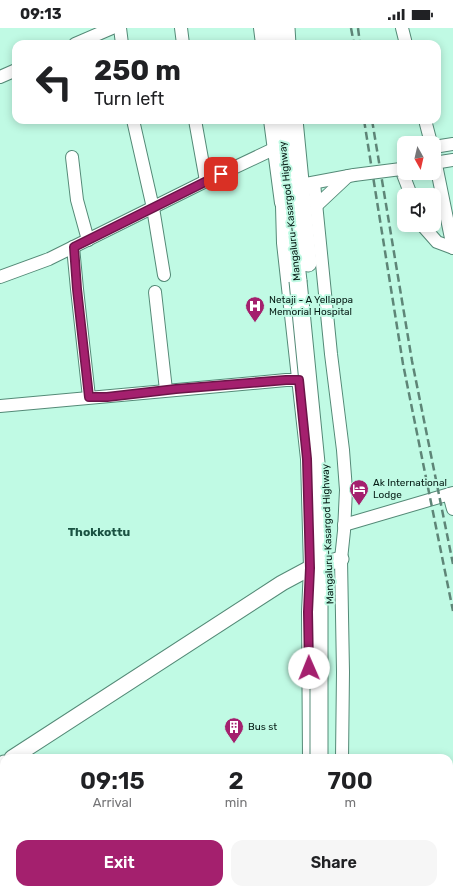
<!DOCTYPE html>
<html lang="en">
<head>
<meta charset="utf-8">
<style>
	body { margin:0; font-family:Rubik,sans-serif; background:#f6f6f6; color:#202124; height:100vh; display:flex; flex-direction:column; font-size:15px; white-space:nowrap }
	* { box-sizing:border-box; margin:0 }
	p { font-size:13px; color:#757577 }
	.icon { flex:none; width:22px; height:22px; fill:none; stroke:currentColor; stroke-width:2; stroke-linecap:round; stroke-linejoin:round }
	.map { position:relative; flex:1; overflow:hidden }
	.details { position:absolute; left:0px; top:726px; width:453px; height:140px; display:flex; flex-direction:column; background:#fff; border-radius:12px 12px 0 0; box-shadow:0 2px 10px #0003 }
	.details>* { flex:none }
	.top-card { position:absolute; left:12px; top:12px; width:429px; height:84px; border-radius:12px; box-shadow:0 2px 10px #0003; background:#fff; color:#202124; overflow:hidden }
	.needle { width:26px; rotate:172deg }
	.controls { position:absolute; left:397px; top:108px; display:grid; gap:8px }
	.controls a { display:grid; place-items:center; width:44px; height:44px; border-radius:8px; background:#fff; box-shadow:0 2px 10px #0003; font-size:20px }
	.pin { position:absolute; display:grid; place-items:center; width:34px; height:34px; color:#fff; margin:-17px; border-radius:8px; box-shadow:0 2px 6px #0006 }
	.me { position:absolute; width:44px; margin:-22px; rotate:359deg; stroke-linejoin:round; filter:drop-shadow(0 0 3px #0008) }
	.turn { display:flex; align-items:center; gap:14px; height:84px; padding:0 16px; font-size:18px }
	.turn .icon { width:52px; height:52px; stroke-width:2.5 }
	.turn b { display:block; font-size:28px; line-height:34px }
	.eta { display:flex; justify-content:space-evenly; align-items:center; height:68px; text-align:center }
	.eta b { font-size:24px; font-weight:600; line-height:28px }
	.primary-button { display:flex; gap:8px; margin-top:auto; padding:8px 16px }
	.primary-button a { flex:1; height:46px; border-radius:12px; background:#a4206e; color:#fff; font-size:16px; font-weight:600; line-height:46px; text-align:center }
	.primary-button a+a { background:#f6f6f6; color:#202124 }
	.status { display:flex; justify-content:space-between; align-items:center; height:28px; padding:0 20px; background:#fff; direction:ltr }
	.status svg { height:11px; fill:currentColor }
	.map>svg:first-child { display:block }
	.lines { fill:none; stroke-linecap:round; stroke-linejoin:round }
	.minor-casing { stroke:#548a77; stroke-width:14 }
	.major-casing { stroke:#548a77; stroke-width:17 }
	.highway-casing { stroke:#548a77; stroke-width:19 }
	.minor { stroke:#fff; stroke-width:12 }
	.major { stroke:#fff; stroke-width:15 }
	.highway { stroke:#fff; stroke-width:17 }
	.rail { stroke:#5e8577; stroke-width:2.5; stroke-dasharray:8 4; stroke-linecap:butt }
	.minor-bridge-casing { stroke:#548a77; stroke-width:14; stroke-linecap:butt }
	.highway-bridge-casing { stroke:#548a77; stroke-width:19; stroke-linecap:butt }
	.minor-bridge { stroke:#fff; stroke-width:12 }
	.highway-bridge { stroke:#fff; stroke-width:17 }
	.route-casing { stroke:#6b1548; stroke-width:10 }
	.route { stroke:#a4206e; stroke-width:7 }
	.labels { text-anchor:middle; dominant-baseline:central; stroke-width:4; stroke-linejoin:round; paint-order:stroke }
	.street-label { font-size:10px; fill:#061c15; stroke:#c0fae4 }
	.poi-label { font-size:10px; fill:#061c15; stroke:#c0fae4; text-anchor:start }
	.quarter-label { font-size:12px; font-weight:bold; fill:#1a5242; stroke:#c0fae4 }
</style>
</head>
<body>
<div class="status"><b>09:13</b><svg viewBox="0 0 49 12"><path d="M0 12V9h3v3zM5 12V6h3v6zM10 12V3h3v9zM15 12V0h3v12zM26 1h20v11H26zM47 4h2v5h-2z"/></svg></div>
<div class="map">
<svg width="453" height="866" viewBox="0 0 453 866">
	<rect width="100%" height="100%" fill="#c0fae4"/>
	<g class="lines">
		<!-- minor casing -->
		<g class="minor-casing">
			<g id="minor">
				<polyline points="120,0 122,16"/>
				<polyline points="181,0 183,16"/>
				<polyline points="260,0 262,16"/>
				<polyline points="402,0 406,16"/>
				<polyline points="75,16 112,0"/>
				<polyline points="0,49 16,42"/>
				<polyline points="133,92 153,180 164,247"/>
				<polyline points="195,92 206,153"/>
				<polyline points="270,92 281,175"/>
				<polyline points="425,92 431,115"/>
				<polyline points="434,119 453,116"/>
				<polyline points="434,127 453,220"/>
				<polyline points="72,129 77,172 88,212"/>
				<polyline points="434,135 453,132"/>
				<polyline points="404,140 401,141 411,167"/>
				<polyline points="314,155 331,326 343,422 346,462 344,503 341,531 343,644 342,730"/>
				<polyline points="306,156 354,147"/>
				<polyline points="284,172 282,178 283,215 307,431 310,540 308,584 309,730"/>
				<polyline points="316,178 348,148"/>
				<polyline points="422,197 437,214 453,220"/>
				<polyline points="73,219 77,261 89,369"/>
				<polyline points="0,249 49,231 206,153 282,117"/>
				<polyline points="155,264 166,362"/>
				<polyline points="0,378 286,352 299,352"/>
				<polyline points="449,466 453,481"/>
				<polyline points="344,497 453,465"/>
				<polyline points="303,866 303,862"/>
				<polyline points="341,866 341,862"/>
			</g>
		</g>
		<!-- major casing -->
		<g class="major-casing">
			<g id="major">
				<polyline points="12,730 282,555 310,540 341,531"/>
				<polyline points="0,738 4,735"/>
			</g>
		</g>
		<!-- highway casing -->
		<g class="highway-casing">
			<g id="highway">
				<polyline points="271,0 273,16"/>
				<polyline points="286,0 287,16"/>
				<polyline points="280,92 298,253"/>
				<polyline points="294,92 308,235"/>
				<polyline points="327,866 327,862"/>
			</g>
		</g>
		<!-- minor -->
		<use href="#minor" class="minor"/>
		<!-- major -->
		<use href="#major" class="major"/>
		<!-- highway -->
		<use href="#highway" class="highway"/>
		<!-- rail -->
		<g class="rail">
			<polyline points="351,0 354,16"/>
			<polyline points="358,0 360,16"/>
			<polyline points="364,92 403,336 453,583"/>
			<polyline points="372,92 412,333 453,536"/>
		</g>
		<!-- minor-bridge casing -->
		<g class="minor-bridge-casing">
			<polyline id="minor-bridge" points="354,147 401,141"/>
		</g>
		<!-- highway-bridge casing -->
		<g class="highway-bridge-casing">
			<polyline id="highway-bridge" points="298,253 316,435 319,502 319,730"/>
		</g>
		<!-- minor-bridge -->
		<use href="#minor-bridge" class="minor-bridge"/>
		<!-- highway-bridge -->
		<use href="#highway-bridge" class="highway-bridge"/>
	</g>
	<g class="lines">
		<!-- route casing -->
		<g class="route-casing">
			<polyline id="route" points="221,146 74,219 77,261 89,369 107,369 176,361 286,352 299,352 307,431 310,540 308,584 309,640"/>
		</g>
		<!-- route -->
		<use href="#route" class="route"/>
	</g>
	<!-- icons -->
	<defs>
		<g id="hospital-pin" transform="scale(1)"><path d="M0 17L-7.5 6A9.5 9.5 0 1 1 7.5 6Z" fill="#a4206e" stroke="#c0fae4"/><path d="M-5-5h3v3.5h4V-5h3V5h-3V1.5h-4V5h-3Z" fill="#fff"/></g>
		<g id="hotel-pin" transform="scale(1)"><path d="M0 17L-7.5 6A9.5 9.5 0 1 1 7.5 6Z" fill="#a4206e" stroke="#c0fae4"/><path d="M-6-4.5h1.5V1H6V5H4.5V3h-9V5H-6ZM-4 0a1.8 1.8 0 1 1 3.6 0ZM.5 0V-2.5h3Q6-2.5 6 0Z" fill="#fff"/></g>
		<g id="building-pin" transform="scale(1)"><path d="M0 17L-7.5 6A9.5 9.5 0 1 1 7.5 6Z" fill="#a4206e" stroke="#c0fae4"/><path d="M-4-6H4V6H1V3H-1V6H-4ZM-2.5-4.3h1.7v1.8h-1.7ZM.8-4.3h1.7v1.8H.8ZM-2.5-1h1.7V.8h-1.7ZM.8-1h1.7V.8H.8Z" fill="#fff"/></g>
	</defs>
	<g fill-rule="evenodd">
		<use href="#hospital-pin" x="255" y="278"/>
		<use href="#hotel-pin" x="359" y="461"/>
		<use href="#building-pin" x="234" y="699"/>
	</g>
	<g class="labels">
		<!-- street labels -->
		<g class="street-label">
			<text transform="translate(290 183) rotate(-96)">Mangaluru-Kasargod Highway</text>
			<text transform="translate(328 506) rotate(-92)">Mangaluru-Kasargod Highway</text>
		</g>
		<!-- poi labels -->
		<g class="poi-label">
			<text x="269" y="272">Netaji - A Yellappa<tspan x="269" dy="12">Memorial Hospital</tspan></text>
			<text x="373" y="455">Ak International<tspan x="373" dy="12">Lodge</tspan></text>
			<text x="248" y="699">Bus st</text>
		</g>
		<!-- quarter labels -->
		<g class="quarter-label">
			<text x="99" y="504">Thokkottu</text>
		</g>
	</g>
</svg>
<div class="controls">
<a><svg class="needle" viewBox="-14 -14 28 28"><path d="M0-13l5 13h-10z" fill="#e53935"/><path d="M0 13l5-13h-10z" fill="#757577"/></svg></a>
<a><svg class="icon" aria-label="sound" viewBox="0 0 24 24"><path d="M4 9h4l5-4v14l-5-4H4zM17 9q2 3 0 6"/></svg></a>
</div>
<div class="pin" style="left:221px;top:146px;background:#d93025"><svg class="icon" aria-label="arrive" viewBox="0 0 24 24"><path d="M6 21V4h12l-3 4 3 4H6"/></svg></div>
<svg class="me" style="left:309px;top:640px" viewBox="-20 -20 40 40"><circle r="19" fill="#fff"/><path d="M0-13L10 11 0 6-10 11z" fill="#a4206e"/></svg>
<div class="top-card">
<div class="turn"><svg class="icon" aria-label="left" viewBox="0 0 24 24"><path d="M17 20v-9H6M10 6l-5 5 5 5"/></svg><div><b>250 m</b>Turn left</div></div>
</div>
<section class="details">
<div class="eta">
<div><b>09:15</b><p>Arrival</p></div>
<div><b>2</b><p>min</p></div>
<div><b>700</b><p>m</p></div>
</div>
<div class="primary-button"><a>Exit</a><a>Share</a></div>
</section>
</div>
</body>
</html>
